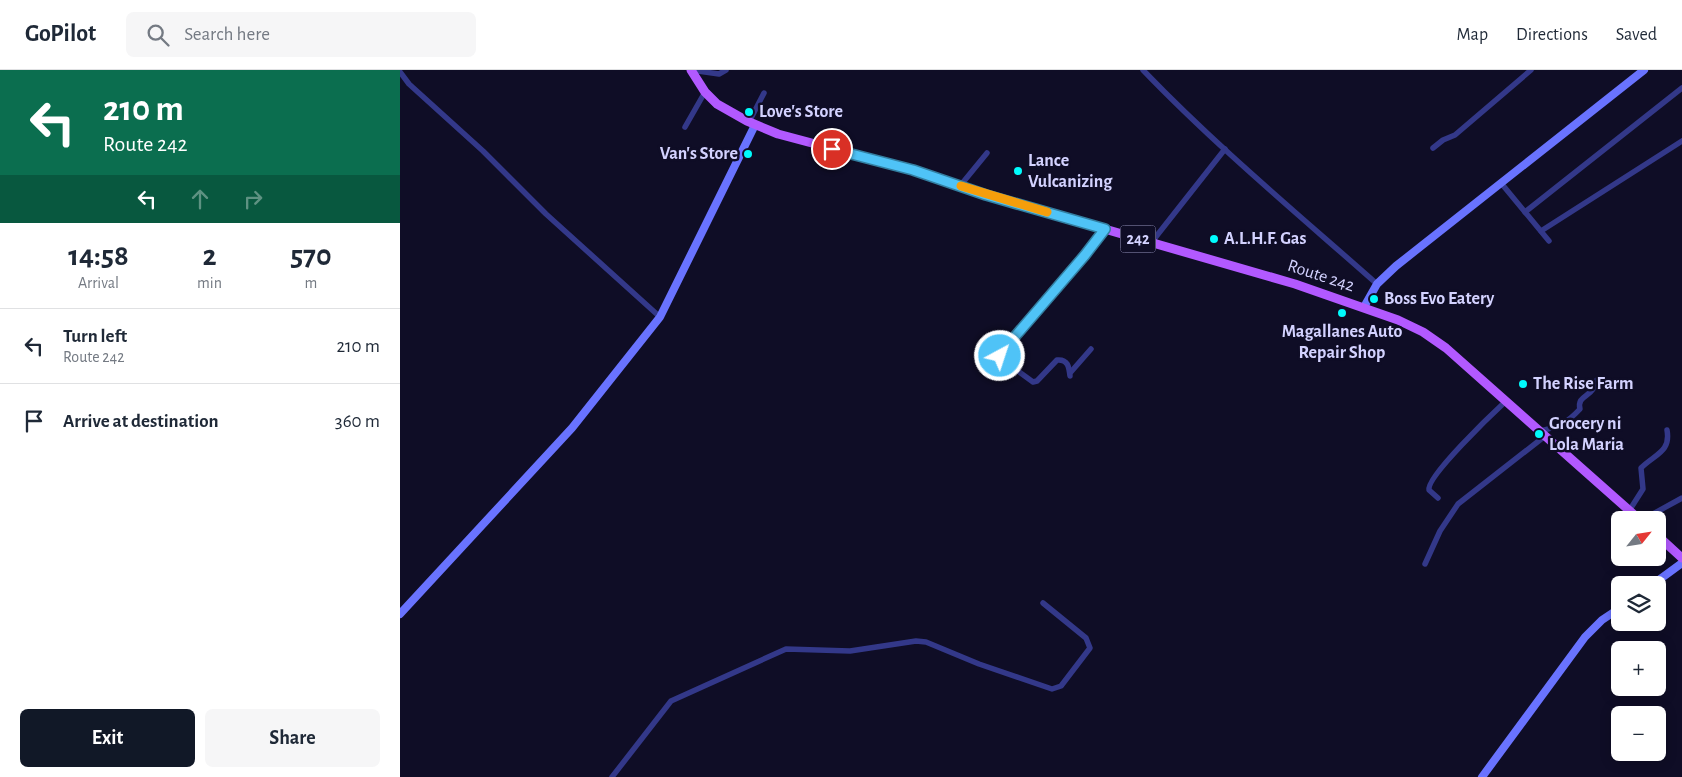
<!DOCTYPE html>
<html lang="en">
<head>
<meta charset="utf-8">
<style>
	body { margin:0; font-family:"Alegreya Sans",sans-serif; background:#f6f6f7; color:#1f2937; height:100vh; display:flex; flex-direction:column; font-size:19px; white-space:nowrap }
	* { box-sizing:border-box; margin:0 }
	p { font-size:16px; color:#747a83 }
	.icon { flex:none; width:28px; height:28px; fill:none; stroke:currentColor; stroke-width:2; stroke-linecap:round; stroke-linejoin:round }
	.map { position:relative; flex:1; overflow:hidden }
	.sheet { display:flex; flex-direction:column; background:#fff; width:400px }
	.sheet>* { flex:none }
	.top-card { background:#0b6e4f; color:#fff; overflow:hidden }
	.needle { width:32px; rotate:60deg }
	.fabs { position:absolute; left:1211px; top:441px; display:grid; gap:10px }
	.fabs a { display:grid; place-items:center; width:55px; height:55px; border-radius:8px; background:#fff; box-shadow:0 2px 12px #0003; font-size:25px }
	.pin { position:absolute; display:grid; place-items:center; width:42px; height:42px; color:#fff; margin:-21px; border:2px solid #fff; border-radius:50%; box-shadow:0 1px 5px #0007 }
	.me { position:absolute; width:55px; margin:-28px; rotate:40deg; stroke-linejoin:round; filter:drop-shadow(0 0 4px #0008) }
	.turn { display:flex; align-items:center; gap:18px; height:105px; padding:0 20px; font-size:22px }
	.turn .icon { width:65px; height:65px; stroke-width:2.5 }
	.turn b { display:block; font-size:35px; line-height:42px }
	.lanes { display:flex; align-items:center; height:48px; padding:0 20px; background:#0003; justify-content:center; gap:25px; direction:ltr }
	.lanes .off { opacity:.35 }
	.eta { display:flex; justify-content:space-evenly; align-items:center; height:85px; text-align:center }
	.eta b { font-size:30px; font-weight:700; line-height:35px }
	.primary-button { display:flex; gap:10px; margin-top:auto; padding:10px 20px }
	.primary-button a { flex:1; height:58px; border-radius:8px; background:#111827; color:#fff; font-size:20px; font-weight:700; line-height:58px; text-align:center }
	.primary-button a+a { background:#f6f6f7; color:#1f2937 }
	ul { padding:0; list-style:none }
	li { display:flex; align-items:center; gap:15px; height:75px; padding:0 20px; border-top:1px solid #e0e1e3 }
	li div { flex:1 }
	li b { display:block; font-size:19px }
	li em { font-style:normal }
	header { display:flex; align-items:center; gap:30px; box-sizing:border-box; height:70px; padding:0 25px; background:#fff; border-bottom:1px solid #e0e1e3 }
	header strong { font-size:24px }
	nav { display:flex; gap:28px; margin-inline-start:auto; font-size:18px }
	.search { width:350px; height:45px; background:#f6f6f7; display:flex; align-items:center; gap:12px; box-sizing:border-box; padding:0 18px; border-radius:8px; color:#747a83; font-size:19px }
	main { display:flex; flex:1; min-height:0 }
	.map>svg:first-child { display:block }
	.lines { fill:none; stroke-linecap:round; stroke-linejoin:round }
	.street { stroke:#333889; stroke-width:5.5 }
	.secondary { stroke:#6973ff; stroke-width:8 }
	.primary { stroke:#b259ff; stroke-width:9 }
	.route-casing { stroke:#337fa1; stroke-width:12 }
	.route { stroke:#4fc3f7; stroke-width:9 }
	.slow { stroke:#f59e0b; stroke-width:9 }
	.poi-dot { fill:#00fbfd; stroke:#0f0d26; stroke-width:2 }
	.labels { text-anchor:middle; dominant-baseline:central; stroke-width:5; stroke-linejoin:round; paint-order:stroke }
	.shield { fill:#0f0d26; stroke:#9897be; stroke-width:1 }
	.shield-label { font-size:16px; font-weight:bold; fill:#d3d2ff }
	.poi-label { font-size:18px; font-weight:bold; fill:#d3d2ff; stroke:#0f0d26; text-anchor:start }
	.street-label { font-size:18px; fill:#d3d2ff; stroke:#0f0d26 }
</style>
</head>
<body>
<header>
<strong>GoPilot</strong>
<div class="search"><svg class="icon" aria-label="search" viewBox="0 0 24 24"><circle cx="10" cy="10" r="6"/><path d="M15 15l6 6"/></svg>Search here</div>
<nav><a>Map</a><a>Directions</a><a>Saved</a></nav>
</header>
<main>
<section class="sheet">
<div class="top-card">
<div class="turn"><svg class="icon" aria-label="left" viewBox="0 0 24 24"><path d="M17 20v-9H6M10 6l-5 5 5 5"/></svg><div><b>210 m</b>Route 242</div></div>
<div class="lanes"><svg class="icon" aria-label="left" viewBox="0 0 24 24"><path d="M17 20v-9H6M10 6l-5 5 5 5"/></svg><svg class="icon off" aria-label="ahead" viewBox="0 0 24 24"><path d="M12 20V5M6 11l6-6 6 6"/></svg><svg class="icon off" aria-label="right" viewBox="0 0 24 24"><path d="M7 20v-9h11M14 6l5 5-5 5"/></svg></div>
</div>
<div class="eta">
<div><b>14:58</b><p>Arrival</p></div>
<div><b>2</b><p>min</p></div>
<div><b>570</b><p>m</p></div>
</div>
<ul>
<li><svg class="icon" aria-label="left" viewBox="0 0 24 24"><path d="M17 20v-9H6M10 6l-5 5 5 5"/></svg><div><b>Turn left</b><p>Route 242</p></div><em>210 m</em></li>
<li><svg class="icon" aria-label="arrive" viewBox="0 0 24 24"><path d="M6 21V4h12l-3 4 3 4H6"/></svg><div><b>Arrive at destination</b></div><em>360 m</em></li>
</ul>
<div class="primary-button"><a>Exit</a><a>Share</a></div>
</section>
<div class="map">
<svg width="1282" height="707" viewBox="0 0 1282 707">
	<rect width="100%" height="100%" fill="#0f0d26"/>
	<g class="lines">
		<!-- street -->
		<g class="street">
			<polyline points="291,0 319,4 326,0"/>
			<path d="M743,0c73,76 155,144 234,214"/>
			<polyline points="0,2 9,14 83,81 146,144 260,247"/>
			<polyline points="349,52 364,23"/>
			<polyline points="285,57 305,22"/>
			<polyline points="1033,78 1043,70 1055,65 1131,0"/>
			<polyline points="1101,113 1149,171"/>
			<polyline points="560,116 587,83"/>
			<polyline points="1125,142 1282,18"/>
			<polyline points="1141,161 1282,71"/>
			<polyline points="751,173 825,79"/>
			<polyline points="670,303 691,279"/>
			<path d="M670,306c-1,-9 -2,-17 -13,-16l-20,21 -4,1 -33,-24v-4l85,-99 20,-26"/>
			<path d="M1140,361c18,-4 27,-8 40,-22 -3,-12 8,-12 13,-20 1,-1 4,-8 4,-9"/>
			<path d="M1038,428l-9,-8c-3,-13 64,-77 77,-89"/>
			<path d="M1229,441l14,-22 -2,-21c14,-14 30,-16 26,-38"/>
			<polyline points="1242,450 1282,428"/>
			<polyline points="1025,494 1040,461 1058,434 1145,366"/>
			<polyline points="212,707 271,631 386,579 450,581 516,571 526,572 579,594 652,619 661,616 690,578 686,568 643,533"/>
		</g>
		<!-- secondary -->
		<g class="secondary">
			<polyline points="964,237 977,214 996,196 1244,0"/>
			<polyline points="1252,515 1282,493"/>
			<polyline points="0,544 172,358 260,247 355,55"/>
			<polyline points="1082,707 1185,567 1202,550 1220,538"/>
		</g>
		<!-- primary -->
		<g class="primary">
			<polyline points="291,0 305,22 317,34 347,51 378,64 513,100 587,125 895,214 998,250 1023,262 1046,278 1240,450"/>
			<polyline points="1258,466 1282,488"/>
		</g>
	</g>
	<g class="lines">
		<!-- route casing -->
		<g class="route-casing">
			<polyline id="route" points="432,79 513,100 586,125 705,159 685,185 600,284 600,286"/>
		</g>
		<!-- route -->
		<use href="#route" class="route"/>
		<!-- slow -->
		<polyline class="slow" points="561,116 647,142"/>
	</g>
	<!-- markers -->
	<g class="poi-dot">
		<circle cx="349" cy="42" r="5"/>
		<circle cx="348" cy="84" r="5"/>
		<circle cx="618" cy="101" r="5"/>
		<circle cx="814" cy="169" r="5"/>
		<circle cx="974" cy="229" r="5"/>
		<circle cx="942" cy="243" r="5"/>
		<circle cx="1123" cy="314" r="5"/>
		<circle cx="1139" cy="364" r="5"/>
	</g>
	<g class="labels">
		<!-- shield labels -->
		<rect class="shield" x="720.5" y="155.5" width="35" height="27" rx="4"/>
		<g class="shield-label">
			<text x="738" y="169">242</text>
		</g>
		<!-- poi labels -->
		<g class="poi-label">
			<text x="359" y="42">Love's Store</text>
			<text x="338" y="84" text-anchor="end">Van's Store</text>
			<text x="628" y="91">Lance<tspan x="628" dy="21">Vulcanizing</tspan></text>
			<text x="824" y="169">A.L.H.F. Gas</text>
			<text x="984" y="229">Boss Evo Eatery</text>
			<text x="942" y="262" text-anchor="middle">Magallanes Auto<tspan x="942" dy="21">Repair Shop</tspan></text>
			<text x="1133" y="314">The Rise Farm</text>
			<text x="1149" y="354">Grocery ni<tspan x="1149" dy="21">Lola Maria</tspan></text>
		</g>
		<!-- street labels -->
		<g class="street-label">
			<text transform="translate(921 206) rotate(18)">Route 242</text>
		</g>
	</g>
</svg>
<div class="fabs">
<a><svg class="needle" viewBox="-14 -14 28 28"><path d="M0-13l5 13h-10z" fill="#e53935"/><path d="M0 13l5-13h-10z" fill="#747a83"/></svg></a>
<a><svg class="icon" aria-label="layers" viewBox="0 0 24 24"><path d="M12 4l9 5-9 5-9-5zM3 14l9 5 9-5"/></svg></a>
<a>+</a>
<a>−</a>
</div>
<div class="pin" style="left:432px;top:79px;background:#d93025"><svg class="icon" aria-label="arrive" viewBox="0 0 24 24"><path d="M6 21V4h12l-3 4 3 4H6"/></svg></div>
<svg class="me" style="left:600px;top:286px" viewBox="-20 -20 40 40"><circle r="17" fill="#4fc3f7" stroke="#fff" stroke-width="3"/><path d="M0-11L8 9 0 5-8 9z" fill="#fff"/></svg>
</div>
</main>
</body>
</html>
